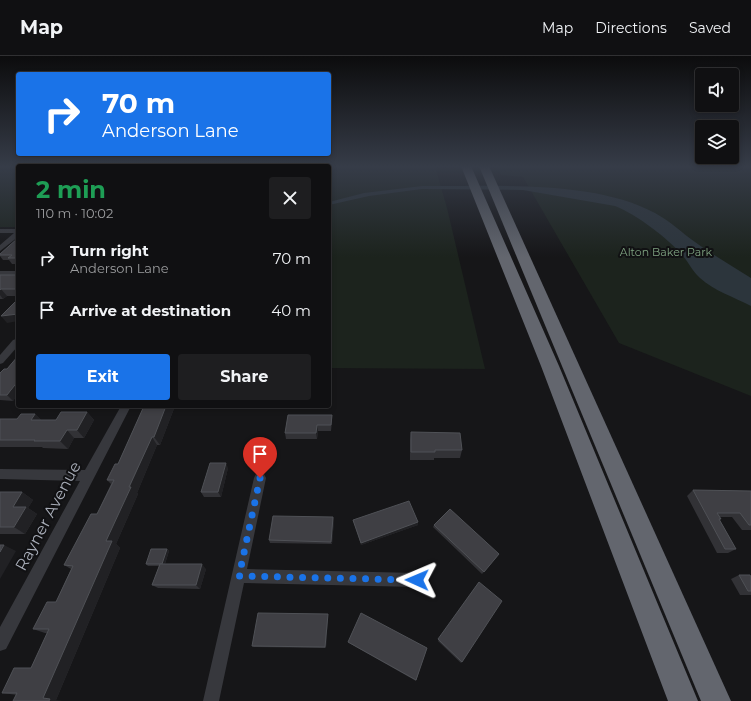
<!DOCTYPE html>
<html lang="en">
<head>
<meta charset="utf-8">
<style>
	body { margin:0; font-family:Montserrat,sans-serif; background:#1e1e20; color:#f1f3f6; height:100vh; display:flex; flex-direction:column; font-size:15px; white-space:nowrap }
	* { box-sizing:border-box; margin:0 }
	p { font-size:13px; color:#9c9d9f }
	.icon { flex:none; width:22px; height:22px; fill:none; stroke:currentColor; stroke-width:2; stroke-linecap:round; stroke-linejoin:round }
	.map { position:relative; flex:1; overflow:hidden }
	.side { position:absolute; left:16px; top:108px; width:315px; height:244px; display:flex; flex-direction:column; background:#101012; border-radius:4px; box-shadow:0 2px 6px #0003,0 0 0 1px #303032 }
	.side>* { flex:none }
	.guide { position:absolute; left:16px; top:16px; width:315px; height:84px; border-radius:4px; box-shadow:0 2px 6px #0003,0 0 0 1px #303032; background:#1a73e8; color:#fff; overflow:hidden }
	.buttons { position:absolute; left:695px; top:12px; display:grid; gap:8px }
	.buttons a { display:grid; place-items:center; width:44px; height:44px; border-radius:4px; background:#101012; box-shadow:0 2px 6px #0003,0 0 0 1px #303032; font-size:20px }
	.pin { position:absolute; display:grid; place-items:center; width:34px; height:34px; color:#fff; margin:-41px -17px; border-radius:50% 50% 50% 0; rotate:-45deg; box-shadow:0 0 4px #0007 }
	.pin .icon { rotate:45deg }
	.me { position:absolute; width:44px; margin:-22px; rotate:271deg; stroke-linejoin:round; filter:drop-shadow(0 0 3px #0008) }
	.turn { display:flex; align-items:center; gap:14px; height:84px; padding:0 20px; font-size:18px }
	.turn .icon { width:52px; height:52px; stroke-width:2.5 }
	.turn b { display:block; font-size:28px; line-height:34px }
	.round { display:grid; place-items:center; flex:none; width:42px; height:42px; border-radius:4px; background:#1e1e20 }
	.head { display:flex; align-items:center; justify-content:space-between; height:68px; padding:0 20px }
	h1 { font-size:24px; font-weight:700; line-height:30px; color:#1e9e55 }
	.action { display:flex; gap:8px; margin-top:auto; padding:8px 20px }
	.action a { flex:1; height:46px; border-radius:4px; background:#1a73e8; color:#fff; font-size:16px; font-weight:700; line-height:46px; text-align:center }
	.action a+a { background:#1e1e20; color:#f1f3f6 }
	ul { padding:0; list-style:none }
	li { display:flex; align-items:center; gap:12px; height:52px; padding:0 20px }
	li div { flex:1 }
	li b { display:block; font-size:15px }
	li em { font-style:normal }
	header { display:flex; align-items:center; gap:24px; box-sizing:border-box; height:56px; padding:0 20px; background:#101012; border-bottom:1px solid #303032 }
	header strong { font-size:19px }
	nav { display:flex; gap:22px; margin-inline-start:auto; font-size:14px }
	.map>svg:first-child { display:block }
	.green { fill:#1c231d }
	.water { fill:#2c353c }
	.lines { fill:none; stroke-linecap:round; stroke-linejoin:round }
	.street { fill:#37383d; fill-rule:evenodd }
	.highway { fill:#63666e; fill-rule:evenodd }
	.wall { fill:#323236 }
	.shaded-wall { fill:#212124 }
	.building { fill:#3f3f44; stroke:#4f5156 }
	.route { stroke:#1a73e8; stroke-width:7; stroke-dasharray:0 12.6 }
	.labels { text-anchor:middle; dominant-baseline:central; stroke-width:4; stroke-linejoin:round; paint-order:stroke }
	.far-park-label { font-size:11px; fill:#7fa381; stroke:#111113 }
	.near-street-label { font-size:16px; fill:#a8adb8; stroke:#111113 }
</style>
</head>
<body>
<header>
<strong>Map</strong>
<nav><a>Map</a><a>Directions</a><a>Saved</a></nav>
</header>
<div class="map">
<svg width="751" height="645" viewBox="0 0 751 645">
	<rect width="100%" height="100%" fill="#161618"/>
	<!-- green -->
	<g class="green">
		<rect x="0" y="110" width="18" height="61"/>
		<polygon points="329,110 435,110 447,152 485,313 329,312"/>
		<polygon points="497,110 751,110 751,340 619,287 523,121 501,119"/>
	</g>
	<!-- water -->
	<path class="water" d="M422,130c70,1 170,-7 233,27 15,8 26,19 40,29 18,13 37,24 56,36v28c-17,-9 -37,-15 -51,-28 -7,-6 -11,-15 -17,-22 -14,-17 -47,-42 -68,-50l-92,-16 -101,-1 -53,7 -40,9v-3l35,-9z"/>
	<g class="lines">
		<!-- street -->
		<g class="street">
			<polygon points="0,173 18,173 18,181 0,195 0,189 14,177 0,177"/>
			<rect x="0" y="215" width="18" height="4"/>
			<polygon points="16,283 18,283 18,290 3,307 0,308 0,299 13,284"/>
			<polygon points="121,350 131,350 6,593 0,595 0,571 80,425 0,423 0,413 85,414"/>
			<polygon points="260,417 264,418 266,422 247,513 417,517 422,519 424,524 422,529 417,531 244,527 219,645 203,645 254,422 256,418"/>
		</g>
		<!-- highway -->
		<g class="highway">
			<polygon points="461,110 471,110 559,310 698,645 668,645 541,310"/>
			<polygon points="479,110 489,110 731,645 701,645"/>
		</g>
	</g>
	<!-- wall -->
	<g class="wall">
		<polygon points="18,182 18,208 12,208 9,204 3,204 0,200 0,199"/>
		<polygon points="0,219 18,219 18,240 7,240 3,243 0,243"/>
		<polygon points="18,300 18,338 13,345 0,344 0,317 7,313"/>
		<polygon points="144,350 175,350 160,389 157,389 137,437 138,438 116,488 120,492 56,644 63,645 2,637 31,612 47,577 45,577 33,573 56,546 71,513 64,509 97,458 111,428 107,424 118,408"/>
		<polygon points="87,356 94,364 84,382 74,382 68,393 43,392 42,391 0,391 0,363 17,363 35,358 41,364 56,364"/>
		<polygon points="332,359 332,365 331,375 318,375 317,383 286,383 285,377"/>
		<polygon points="411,376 462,394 460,402 434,402 434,404 410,404 410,384"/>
		<polygon points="228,412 221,441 204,441 201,436"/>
		<polygon points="693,434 751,435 751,474 742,474 732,461 720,461 721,463 719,463 736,493 728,497 717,497 687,440"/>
		<polygon points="0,436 22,436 33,444 28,452 37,458 25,478 0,478"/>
		<polygon points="333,461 334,464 332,488 270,487 269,484"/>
		<polygon points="353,464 418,466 418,469 361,489"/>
		<polygon points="434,469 499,498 482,518 433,471"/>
		<polygon points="167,493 169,495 165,508 206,513 200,533 158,532 152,529 159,510 148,510 146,508"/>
		<polygon points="739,519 751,521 751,539 740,539 731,523"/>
		<polygon points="479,526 462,606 461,607 438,585"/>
		<polygon points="328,560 326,592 254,591 252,590"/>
		<polygon points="348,586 427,592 416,625 349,587"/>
	</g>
	<!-- shaded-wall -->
	<g class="shaded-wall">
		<polygon points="1,233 7,240 3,243 0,239 0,234"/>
		<polygon points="18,258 18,265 7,267 1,260"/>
		<polygon points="18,325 18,338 13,345 7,339"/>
		<polygon points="166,350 175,350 160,389 154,381"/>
		<polygon points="87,356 94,364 84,382 77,374"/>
		<polygon points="35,358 43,366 31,364"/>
		<polygon points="317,369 318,375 317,383 316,377"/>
		<polygon points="67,374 74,382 68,393 60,385"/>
		<polygon points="152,381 157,389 137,437 138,438 116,488 120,492 56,644 63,645 49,645 43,642 106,485"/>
		<polygon points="226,407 228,412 221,441 218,436"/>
		<polygon points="22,436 33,444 28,452 37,458 25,478 14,471 13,451"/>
		<polygon points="333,461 334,464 332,488 331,486"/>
		<polygon points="418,466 418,469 361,489 361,487"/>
		<polygon points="4,489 16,495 0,523 0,496"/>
		<polygon points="167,493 169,495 164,510 162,508"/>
		<polygon points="202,508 206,513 200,533 196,529"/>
		<polygon points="328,558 328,560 326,592 325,591"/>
	</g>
	<!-- building -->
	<g class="building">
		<polygon points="18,182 18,202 8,202 12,199 0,199 0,198"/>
		<polygon points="0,219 18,219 18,233 1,233 0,234"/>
		<polygon points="18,243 18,258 1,260"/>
		<polygon points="18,300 18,325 7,339 0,339 0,317 4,313 7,313"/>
		<polygon points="144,350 166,350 154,381 152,381 129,431 131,431 106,485 112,485 43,642 50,643 49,645 13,645 17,637 2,637 14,612 31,612 49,573 33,573 47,546 56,546 73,510 64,509 91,458 97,458 114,424 107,424 115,408 118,408"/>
		<polygon points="61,356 87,356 77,374 67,374 60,385 34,385 35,384 0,384 0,363 17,363 21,358 35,358 31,364 56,364"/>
		<polygon points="288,359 332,359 331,369 317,369 316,377 285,377"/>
		<polygon points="411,376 460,377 462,394 435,394 435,396 411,396"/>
		<polygon points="210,407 226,407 218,436 201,436"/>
		<polygon points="693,434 751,435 751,469 749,469 740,457 717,457 721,463 719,463 736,493 725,493"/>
		<polygon points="0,436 22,436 13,451 26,451 14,471 0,471"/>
		<polygon points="409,445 418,466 361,487 353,464"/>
		<polygon points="450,453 499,498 484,516 434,469"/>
		<polygon points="273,460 333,461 331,486 269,484"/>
		<polygon points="0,489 4,489 0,496"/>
		<polygon points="151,493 167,493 162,508 146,508"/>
		<polygon points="160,508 202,508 196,529 152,529"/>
		<polygon points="739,519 750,519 751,521 751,535 748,535"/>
		<polygon points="479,526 502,545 462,606 438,583"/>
		<polygon points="258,557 328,558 325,591 252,590"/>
		<polygon points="361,557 427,592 416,624 348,586"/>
	</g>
	<!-- sky -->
	<linearGradient id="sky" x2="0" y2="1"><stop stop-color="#0c0c0d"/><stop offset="0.55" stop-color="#363c48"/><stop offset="1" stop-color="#363c48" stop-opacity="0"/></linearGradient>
	<rect width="751" height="201" fill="url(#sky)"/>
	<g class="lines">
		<!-- route -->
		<polyline class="route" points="260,422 239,520 417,524"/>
	</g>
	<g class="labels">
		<!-- far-park labels -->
		<g class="far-park-label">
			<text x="666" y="196">Alton Baker Park</text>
		</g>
		<!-- near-street labels -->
		<g class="near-street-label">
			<text transform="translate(48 460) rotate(-62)">Rayner Avenue</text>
		</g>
	</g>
</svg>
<div class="buttons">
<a><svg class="icon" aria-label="sound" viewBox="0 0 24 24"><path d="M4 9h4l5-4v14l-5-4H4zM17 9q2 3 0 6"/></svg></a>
<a><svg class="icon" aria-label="layers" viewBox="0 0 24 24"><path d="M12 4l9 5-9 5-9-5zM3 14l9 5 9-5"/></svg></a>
</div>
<div class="pin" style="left:260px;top:422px;background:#d93025"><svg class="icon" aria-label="arrive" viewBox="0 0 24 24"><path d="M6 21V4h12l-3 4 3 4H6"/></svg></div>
<svg class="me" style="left:417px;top:524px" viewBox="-20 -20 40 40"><path d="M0-17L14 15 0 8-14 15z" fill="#1a73e8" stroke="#fff" stroke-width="4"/></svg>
<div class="guide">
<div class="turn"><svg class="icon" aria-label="right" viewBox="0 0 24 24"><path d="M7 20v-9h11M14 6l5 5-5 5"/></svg><div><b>70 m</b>Anderson Lane</div></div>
</div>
<section class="side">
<div class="head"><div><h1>2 min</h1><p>110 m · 10:02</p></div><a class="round"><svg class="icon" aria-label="close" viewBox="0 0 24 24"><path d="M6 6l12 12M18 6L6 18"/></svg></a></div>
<ul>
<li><svg class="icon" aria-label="right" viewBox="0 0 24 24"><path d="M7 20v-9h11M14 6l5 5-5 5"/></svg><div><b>Turn right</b><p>Anderson Lane</p></div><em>70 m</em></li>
<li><svg class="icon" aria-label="arrive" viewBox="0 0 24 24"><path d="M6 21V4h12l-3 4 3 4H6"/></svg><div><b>Arrive at destination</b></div><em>40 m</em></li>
</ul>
<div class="action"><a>Exit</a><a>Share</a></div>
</section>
</div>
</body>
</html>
